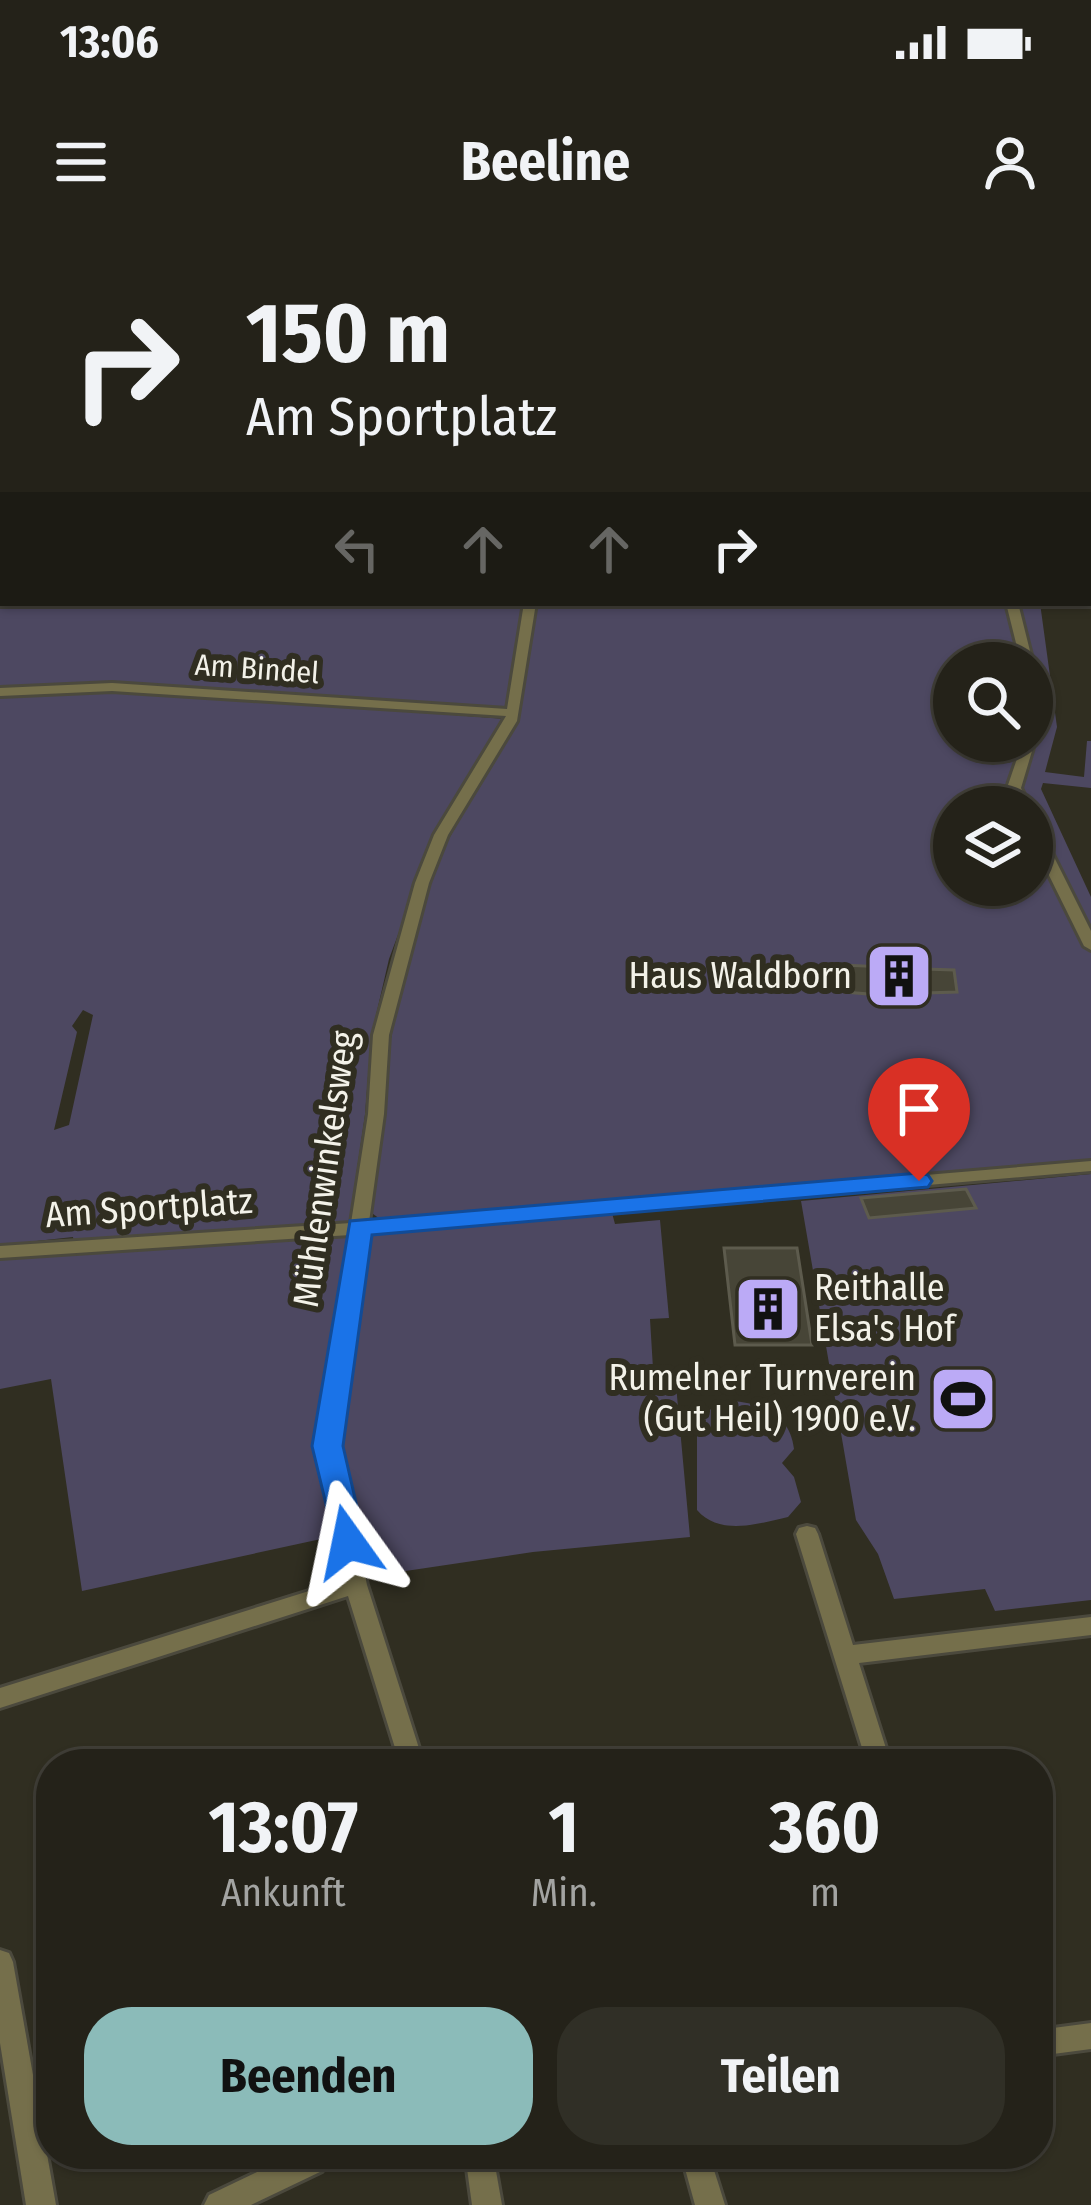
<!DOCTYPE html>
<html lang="de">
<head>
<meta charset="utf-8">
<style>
	body { margin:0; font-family:"Fira Sans Condensed",sans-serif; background:#302f26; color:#f1f3f6; height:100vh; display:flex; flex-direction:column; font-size:45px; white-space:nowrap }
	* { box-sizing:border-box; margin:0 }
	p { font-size:39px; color:#a3a4a2 }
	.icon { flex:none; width:66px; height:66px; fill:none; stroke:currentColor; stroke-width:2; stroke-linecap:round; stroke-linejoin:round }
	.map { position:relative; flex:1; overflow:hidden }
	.side { position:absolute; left:36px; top:1509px; width:1017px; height:420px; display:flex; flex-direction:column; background:#242219; border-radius:48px; box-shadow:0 3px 9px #0004,0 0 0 3px #413f38 }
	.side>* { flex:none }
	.banner { position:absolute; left:0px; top:0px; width:1092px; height:366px; box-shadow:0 3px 9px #0004,0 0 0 3px #413f38; background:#242219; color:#f1f3f6; overflow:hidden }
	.tools { position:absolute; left:933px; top:402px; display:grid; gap:24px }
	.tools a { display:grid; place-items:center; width:120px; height:120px; border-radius:50%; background:#242219; box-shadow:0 3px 9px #0004,0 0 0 3px #413f38; font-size:60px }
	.pin { position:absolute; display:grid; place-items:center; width:102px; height:102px; color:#fff; margin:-123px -51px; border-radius:50% 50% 50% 0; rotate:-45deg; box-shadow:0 0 12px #0007 }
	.pin .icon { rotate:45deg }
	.me { position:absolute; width:132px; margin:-66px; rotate:348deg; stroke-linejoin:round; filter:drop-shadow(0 0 9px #0008) }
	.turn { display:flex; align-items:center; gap:42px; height:252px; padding:0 48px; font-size:54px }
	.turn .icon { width:156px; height:156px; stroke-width:2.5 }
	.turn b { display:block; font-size:84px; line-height:102px }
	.lanes { display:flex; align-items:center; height:114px; padding:0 48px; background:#0003; justify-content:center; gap:60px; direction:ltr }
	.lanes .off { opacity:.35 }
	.eta { display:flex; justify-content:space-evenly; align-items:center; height:204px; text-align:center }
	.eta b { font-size:72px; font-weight:700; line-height:84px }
	.action { display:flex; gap:24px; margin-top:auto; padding:24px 48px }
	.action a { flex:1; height:138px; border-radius:48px; background:#8bbbb9; color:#111; font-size:48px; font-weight:700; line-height:138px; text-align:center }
	.action a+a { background:#302f26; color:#f1f3f6 }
	.status { display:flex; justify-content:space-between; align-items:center; height:84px; padding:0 60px; background:#242219; direction:ltr }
	.status svg { height:33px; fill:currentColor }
	header { display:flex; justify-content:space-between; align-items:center; height:156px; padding:0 48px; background:#242219; font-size:54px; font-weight:700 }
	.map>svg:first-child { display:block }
	.green { fill:#4d4861; fill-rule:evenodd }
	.building { fill:#474537; stroke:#5d5b4d; stroke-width:3 }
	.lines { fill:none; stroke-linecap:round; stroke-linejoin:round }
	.street-casing { stroke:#4b493d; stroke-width:6 }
	.street { fill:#756f4b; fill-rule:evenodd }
	.route { fill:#1a73e8; stroke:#114b97; stroke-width:3 }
	.labels { text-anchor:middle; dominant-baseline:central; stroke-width:12; stroke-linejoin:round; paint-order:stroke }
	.far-street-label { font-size:30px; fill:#f3f2e9; stroke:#302e21 }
	.poi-label { font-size:36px; fill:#f3f2e9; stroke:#302e21; text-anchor:end }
	.street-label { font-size:36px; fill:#f3f2e9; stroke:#302e21 }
</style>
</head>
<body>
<div class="status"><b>13:06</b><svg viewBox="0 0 49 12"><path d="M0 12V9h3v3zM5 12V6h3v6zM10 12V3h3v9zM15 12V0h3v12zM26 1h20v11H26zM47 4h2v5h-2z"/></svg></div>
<header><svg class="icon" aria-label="menu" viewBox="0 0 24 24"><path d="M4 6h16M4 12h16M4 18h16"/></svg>Beeline<svg class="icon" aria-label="person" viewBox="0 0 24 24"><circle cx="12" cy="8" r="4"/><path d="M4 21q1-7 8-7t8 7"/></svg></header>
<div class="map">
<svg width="1091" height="1965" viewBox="0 0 1091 1965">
	<rect width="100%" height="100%" fill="#302e21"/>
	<!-- green -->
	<g class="green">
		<path d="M0,260l3,103h1037l17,124 -12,45 39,5 3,-36h4v47l-48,-5 -2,6 50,108v263l-711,59 -11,-8c13,-111 23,-223 60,-328 22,-63 71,-116 90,-172l-407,-26 -112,5zM954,423h78v78h-78zM954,567h78v78h-78z"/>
		<path d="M112,449l394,30 -74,124 -43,116 -18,78 -6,78 -49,332 19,89 -253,55 -31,-212 -51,10v-132l75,-9 -2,-11 -73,8v-551zM83,770l10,5 -24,110 -15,5 23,-98 -5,-6z"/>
		<polygon points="1091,934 1091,1360 995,1371 985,1349 894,1359 878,1314 856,1280 801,961"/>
		<polygon points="612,973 615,984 660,980 669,1078 650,1079 654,1145 676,1145 690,1297 533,1312 372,1336 342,1201 373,993"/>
		<path d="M731,1161c32,2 59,14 63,48l-12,14 12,14 7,25 -13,15c-30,7 -69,19 -91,-7v-76l5,-21z"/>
	</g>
	<!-- building -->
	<g class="building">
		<polygon points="905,721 924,722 925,729 954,730 957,752 926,753 928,759 845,752 843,725 906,728"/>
		<polygon points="966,949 976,968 869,978 861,958"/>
		<polygon points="724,1008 797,1008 812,1105 735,1105"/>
	</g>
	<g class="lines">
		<!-- street casing -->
		<g class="street-casing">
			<g id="street">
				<polygon points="0,0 6,3 0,4"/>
				<rect x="0" y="119" width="3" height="4"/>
				<rect x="1089" y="127" width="2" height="6"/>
				<rect x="0" y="255" width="3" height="6"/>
				<polygon points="524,363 536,363 517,481 448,595 429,643 389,795 384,874 369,982 1091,921 1091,931 368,993 338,1206 367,1345 424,1524 400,1524 348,1356 0,1468 0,1448 344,1340 318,1206 350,995 0,1018 0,1006 351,983 368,874 373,795 415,643 434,595 506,476 112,451 0,456 0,448 112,443 507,469"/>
				<polygon points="1006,363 1018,363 1033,423 1032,424 1021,423"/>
				<polygon points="1032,449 1038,453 1042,480 1038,493 1032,497"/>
				<polygon points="1032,498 1035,501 1021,548 1030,567 1016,567 1007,548 1023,501 1032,501"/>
				<polygon points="1032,583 1039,587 1091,691 1091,710 1084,706 1032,601"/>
				<polygon points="807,1286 815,1288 818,1294 853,1405 1091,1377 1091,1395 859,1423 891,1524 867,1524 796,1294 799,1288"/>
				<polygon points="0,1710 9,1713 13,1722 56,1965 26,1965 0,1803"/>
				<polygon points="1091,1783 1091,1809 1038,1816 1038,1790"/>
				<polygon points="295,1914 323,1914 326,1921 322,1931 251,1965 204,1965 209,1955"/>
				<polygon points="465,1914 493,1914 502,1965 472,1965"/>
				<polygon points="681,1914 709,1914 725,1965 695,1965"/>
			</g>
		</g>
		<!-- street -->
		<use href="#street" class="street"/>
	</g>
	<!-- route -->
	<polygon class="route" points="919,933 928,935 932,941 928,947 372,995 343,1206 365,1302 360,1310 348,1314 337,1310 312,1206 350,981"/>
	<!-- icons -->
	<defs>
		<g id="building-square" transform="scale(3.45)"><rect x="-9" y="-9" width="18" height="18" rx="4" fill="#bbaaf6" stroke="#302e21"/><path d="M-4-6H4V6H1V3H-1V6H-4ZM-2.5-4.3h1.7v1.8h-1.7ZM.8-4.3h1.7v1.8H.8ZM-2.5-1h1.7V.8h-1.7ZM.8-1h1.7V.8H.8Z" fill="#111"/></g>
		<g id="stadium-square" transform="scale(3.45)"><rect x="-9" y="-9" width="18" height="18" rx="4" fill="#bbaaf6" stroke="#302e21"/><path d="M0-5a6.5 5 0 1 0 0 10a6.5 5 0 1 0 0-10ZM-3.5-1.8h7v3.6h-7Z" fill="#111"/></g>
	</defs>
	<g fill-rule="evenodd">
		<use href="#building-square" x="899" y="736"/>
		<use href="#building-square" x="768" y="1069"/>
		<use href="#stadium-square" x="963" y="1159"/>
	</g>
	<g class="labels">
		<!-- far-street labels -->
		<g class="far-street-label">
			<text transform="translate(257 429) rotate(4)">Am Bindel</text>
		</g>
		<!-- poi labels -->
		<g class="poi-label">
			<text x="852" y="736">Haus Waldborn</text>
			<text x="814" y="1048" text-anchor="start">Reithalle<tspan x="814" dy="41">Elsa's Hof</tspan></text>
			<text x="916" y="1138">Rumelner Turnverein<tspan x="916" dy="41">(Gut Heil) 1900 e.V.</tspan></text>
		</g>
		<!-- street labels -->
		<g class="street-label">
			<text transform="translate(325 929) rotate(-82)">Mühlenwinkelsweg</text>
			<text transform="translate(149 968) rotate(-4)">Am Sportplatz</text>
		</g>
	</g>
</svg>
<div class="tools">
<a><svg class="icon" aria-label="search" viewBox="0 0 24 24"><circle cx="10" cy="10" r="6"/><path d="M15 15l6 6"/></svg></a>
<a><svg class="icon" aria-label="layers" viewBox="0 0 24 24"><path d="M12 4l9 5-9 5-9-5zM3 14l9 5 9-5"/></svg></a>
</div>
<div class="pin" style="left:919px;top:941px;background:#d93025"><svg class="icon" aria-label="arrive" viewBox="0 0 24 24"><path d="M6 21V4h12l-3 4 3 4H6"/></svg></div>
<svg class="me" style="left:348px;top:1302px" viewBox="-20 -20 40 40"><path d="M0-17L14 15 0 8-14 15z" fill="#1a73e8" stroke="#fff" stroke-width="4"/></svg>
<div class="banner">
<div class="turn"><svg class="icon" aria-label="right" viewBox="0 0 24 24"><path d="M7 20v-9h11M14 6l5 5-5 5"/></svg><div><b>150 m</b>Am Sportplatz</div></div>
<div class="lanes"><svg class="icon off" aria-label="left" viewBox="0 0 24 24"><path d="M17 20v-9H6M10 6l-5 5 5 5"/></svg><svg class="icon off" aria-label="ahead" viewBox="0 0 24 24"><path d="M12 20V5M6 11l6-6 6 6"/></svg><svg class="icon off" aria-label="ahead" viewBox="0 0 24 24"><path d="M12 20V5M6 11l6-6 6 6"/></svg><svg class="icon" aria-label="right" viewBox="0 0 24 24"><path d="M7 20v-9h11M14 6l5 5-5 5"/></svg></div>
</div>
<section class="side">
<div class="eta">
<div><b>13:07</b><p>Ankunft</p></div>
<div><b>1</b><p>Min.</p></div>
<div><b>360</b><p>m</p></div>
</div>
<div class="action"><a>Beenden</a><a>Teilen</a></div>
</section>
</div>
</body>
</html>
